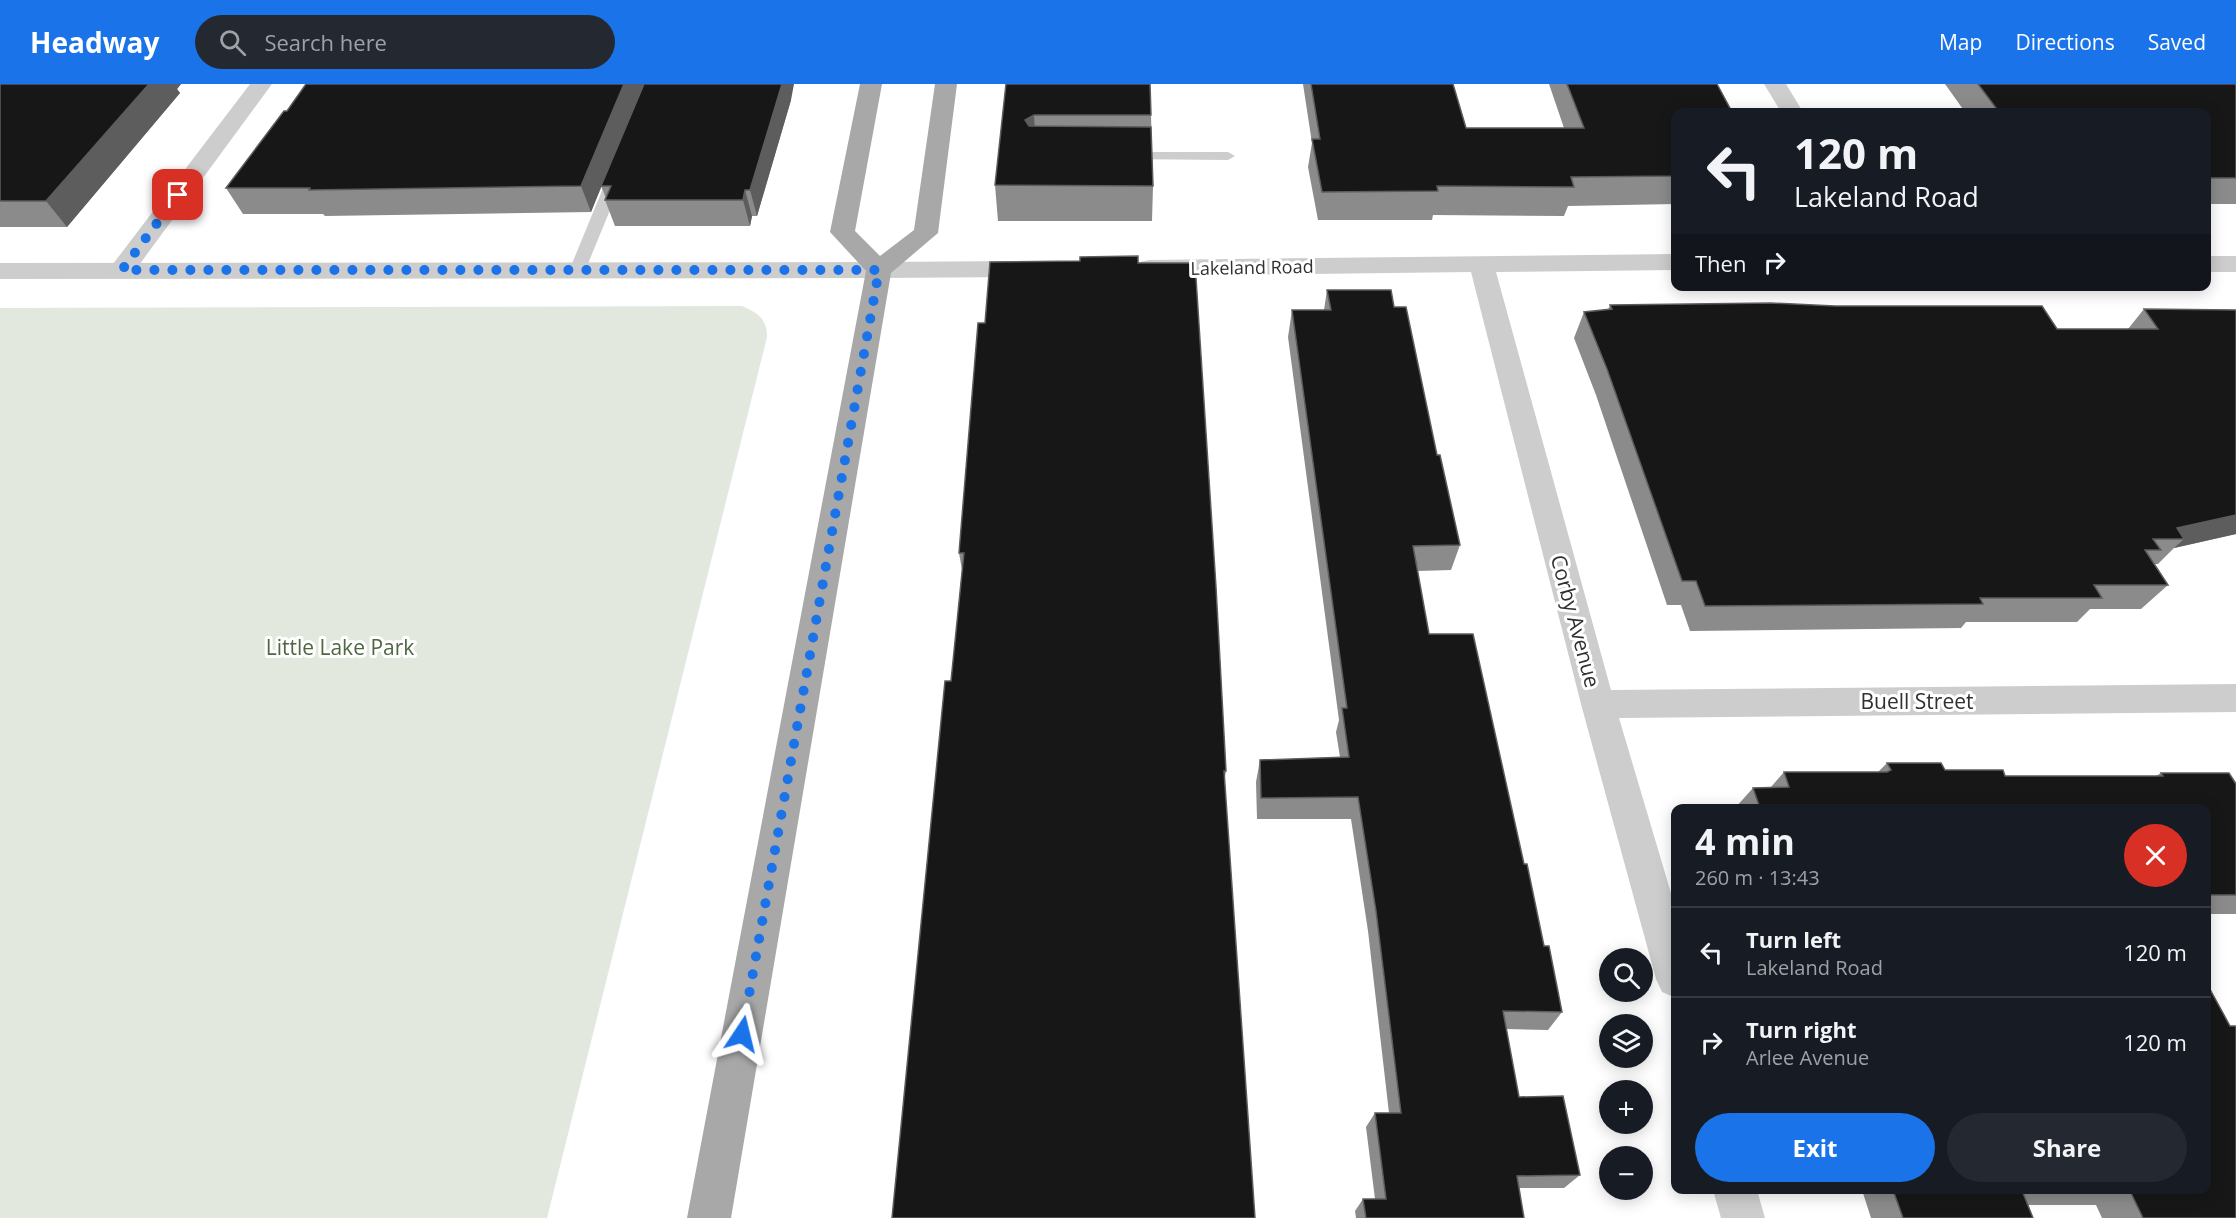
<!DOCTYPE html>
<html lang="en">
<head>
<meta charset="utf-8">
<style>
	body { margin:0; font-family:"Open Sans",sans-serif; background:#242831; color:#f1f3f6; height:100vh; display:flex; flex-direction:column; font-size:22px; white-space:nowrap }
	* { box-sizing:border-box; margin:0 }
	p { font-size:20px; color:#9ea1a6 }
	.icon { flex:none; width:33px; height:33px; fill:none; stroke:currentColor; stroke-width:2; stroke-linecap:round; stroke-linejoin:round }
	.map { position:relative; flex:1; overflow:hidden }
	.side { position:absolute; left:1671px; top:720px; width:540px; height:390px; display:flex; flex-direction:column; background:#171b24; border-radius:12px; box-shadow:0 3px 15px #0003 }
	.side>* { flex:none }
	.hud { position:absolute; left:1671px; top:24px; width:540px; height:183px; border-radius:12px; box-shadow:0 3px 15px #0003; background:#171b24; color:#f1f3f6; overflow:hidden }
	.fabs { position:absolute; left:1599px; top:864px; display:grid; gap:12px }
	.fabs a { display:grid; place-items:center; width:54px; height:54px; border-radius:50%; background:#171b24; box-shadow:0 3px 15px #0003; font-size:30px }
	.pin { position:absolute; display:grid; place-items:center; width:51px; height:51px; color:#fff; margin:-26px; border-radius:12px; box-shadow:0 3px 9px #0006 }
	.me { position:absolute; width:66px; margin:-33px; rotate:10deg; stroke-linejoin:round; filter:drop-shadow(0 0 4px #0008) }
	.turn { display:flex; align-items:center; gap:21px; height:126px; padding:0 24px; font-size:27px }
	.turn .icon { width:78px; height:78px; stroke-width:2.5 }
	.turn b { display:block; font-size:42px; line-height:51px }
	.then { display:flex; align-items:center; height:57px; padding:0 24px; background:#0003; gap:12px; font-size:22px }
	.round { display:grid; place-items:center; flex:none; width:63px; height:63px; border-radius:32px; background:#242831 }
	.overview { display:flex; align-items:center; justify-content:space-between; height:102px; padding:0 24px }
	h1 { font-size:36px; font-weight:700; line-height:45px }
	.button { display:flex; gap:12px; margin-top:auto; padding:12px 24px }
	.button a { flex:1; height:69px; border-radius:36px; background:#1a73e8; color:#fff; font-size:24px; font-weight:700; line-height:69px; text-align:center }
	.button a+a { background:#242831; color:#f1f3f6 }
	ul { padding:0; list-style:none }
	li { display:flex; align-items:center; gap:18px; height:90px; padding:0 24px; border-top:2px solid #363941 }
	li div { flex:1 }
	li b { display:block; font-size:22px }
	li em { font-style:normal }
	header { display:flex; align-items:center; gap:36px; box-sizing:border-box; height:84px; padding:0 30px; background:#1a73e8; color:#fff }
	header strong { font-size:28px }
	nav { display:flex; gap:33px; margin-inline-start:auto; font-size:21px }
	.search { width:420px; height:54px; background:#242831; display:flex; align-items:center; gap:15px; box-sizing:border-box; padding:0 21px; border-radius:33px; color:#9ea1a6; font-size:22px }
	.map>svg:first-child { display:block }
	.green { fill:#e2e8dd }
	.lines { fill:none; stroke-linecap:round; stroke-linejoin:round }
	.service { fill:#cdcdcd; fill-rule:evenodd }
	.minor { fill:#cdcdcd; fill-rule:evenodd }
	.tertiary { fill:#cdcdcd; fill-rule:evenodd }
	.primary { fill:#a8a8a8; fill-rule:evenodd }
	.wall { fill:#8b8b8b }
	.shaded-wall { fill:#5d5d5d }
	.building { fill:#171717; stroke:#5d5d5d; stroke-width:1.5 }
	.route { stroke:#1a73e8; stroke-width:10; stroke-dasharray:0 18 }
	.labels { text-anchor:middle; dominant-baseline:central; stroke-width:6; stroke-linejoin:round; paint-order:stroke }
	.far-street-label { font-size:18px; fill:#303030; stroke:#fff }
	.street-label { font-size:21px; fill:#303030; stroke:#fff }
	.park-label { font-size:21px; fill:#506742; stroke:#fff }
</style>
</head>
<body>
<header>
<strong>Headway</strong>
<div class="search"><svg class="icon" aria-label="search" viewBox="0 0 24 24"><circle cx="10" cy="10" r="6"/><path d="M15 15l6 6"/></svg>Search here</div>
<nav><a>Map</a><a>Directions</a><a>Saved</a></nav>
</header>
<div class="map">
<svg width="2236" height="1134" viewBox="0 0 2236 1134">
	<rect width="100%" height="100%" fill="#fff"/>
	<!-- green -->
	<path class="green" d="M742,222c16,7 25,13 25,31l-220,881h-547v-910z"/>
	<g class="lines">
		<!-- service -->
		<g class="service">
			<polygon points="1123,68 1228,68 1235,72 1228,76 1118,75 1116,72"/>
			<polygon points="616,87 624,92 585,187 577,192 571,191 569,187 608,92"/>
		</g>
		<!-- minor -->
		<g class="minor">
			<polygon points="250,0 272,0 131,192 122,194 113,192 109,186 113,180"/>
			<polygon points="1764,0 1786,0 1803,28 1781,28"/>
			<polygon points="1676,170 1676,186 1496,188 1611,606 2236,600 2236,628 1619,634 1676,826 1676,914 1662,908 1656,895 1581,620 1471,188 1149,192 1140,190 1136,184 1140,178 1149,176"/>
			<rect x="2206" y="172" width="30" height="16"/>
			<polygon points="1035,177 1044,179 1048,185 1044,191 1035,193 879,194 870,192 866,186 870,180 879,178"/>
			<polygon points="1713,1106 1757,1106 1765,1134 1721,1134"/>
		</g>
		<!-- tertiary -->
		<polygon class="tertiary" points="879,178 888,180 892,186 888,192 879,194 0,195 0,179"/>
		<!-- primary -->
		<polygon class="primary" points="860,0 882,0 855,147 880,172 914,146 935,0 957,0 938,149 891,189 731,1134 687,1134 866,187 830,148"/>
	</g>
	<!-- wall -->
	<g class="wall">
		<polygon points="0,0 181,0 177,5 180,9 67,143 0,143"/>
		<polygon points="1006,0 1151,31 1153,102 1152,137 998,137 995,101"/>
		<polygon points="1303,0 1453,0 1466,44 1564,44 1549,0 1717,0 1676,28 1676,120 1568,122 1564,132 1433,131 1432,136 1318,136 1308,83 1312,59"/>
		<polygon points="1945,0 2236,0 2236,120 2206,120 2206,28 1965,28"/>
		<polygon points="791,16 757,132 752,132 750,142 615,142 605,116 606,114 601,102 591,128 325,132 323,130 243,130 226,104"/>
		<polygon points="1138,179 1226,687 1224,698 951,597 962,486 959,469 985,239"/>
		<polygon points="1327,206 1394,223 1437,371 1460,461 1451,486 1418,487 1429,550 1524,780 1544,862 1562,928 1548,946 1506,945 1519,1013 1580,1091 1564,1104 1519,1104 1524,1134 1356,1134 1355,1127 1363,1115 1375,1115 1366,1043 1375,1029 1389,1029 1368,847 1351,735 1257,735 1256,698 1260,676 1340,673 1336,648 1339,636 1288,253 1292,226 1324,226"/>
		<polygon points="1610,221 2057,245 2128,245 2144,225 2236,226 2236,450 2174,464 2158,480 2154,480 2168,501 2141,525 2090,525 2077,538 1966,538 1961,544 1690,547 1681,521 1667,521 1596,311 1574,254 1584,228 1608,226"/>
		<polygon points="1887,679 1945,686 2005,692 2156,692 2161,689 2236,700 2236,830 2208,830 2209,832 2206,834 2206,724 1735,724 1753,704 1771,703 1784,688 1878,688"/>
		<polygon points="1862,1106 2206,1106 2236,1134 2102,1134 2096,1121 2028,1121 2033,1134 1871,1134"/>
	</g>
	<!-- shaded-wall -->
	<g class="shaded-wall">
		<polygon points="149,0 181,0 177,5 180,9 67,143 46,117"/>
		<polygon points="624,0 644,0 591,128 581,102"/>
		<polygon points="782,0 794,0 791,16 757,132 750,106"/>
		<polygon points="1034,31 1036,66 1025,36"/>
		<polygon points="745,106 752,132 750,142 743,116"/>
		<polygon points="2236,431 2236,450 2174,464 2184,455 2177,444"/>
	</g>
	<!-- building -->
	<g class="building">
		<polygon points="0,0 149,0 46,117 0,117"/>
		<polygon points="306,0 624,0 581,102 309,106 310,104 226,104 284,27 287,27"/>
		<polygon points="644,0 782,0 750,106 745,106 743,116 605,116 611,102 601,102"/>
		<polygon points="1006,0 1150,0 1151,31 1034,31 1025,36 1029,42 1151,43 1153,102 995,101"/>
		<polygon points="1311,0 1453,0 1466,44 1584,44 1567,0 1717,0 1732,28 1676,28 1676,92 1571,93 1574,103 1437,102 1438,107 1322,108 1312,55 1320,55"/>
		<polygon points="1978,0 2236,0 2236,94 2206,94 2206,28 1999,28"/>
		<polygon points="1138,172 1138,179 1195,179 1216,503 1226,687 1224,687 1255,1134 892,1134 945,597 951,597 964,469 959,469 978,239 985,239 990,178 1080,177 1080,173"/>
		<polygon points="1327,206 1391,206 1394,223 1406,223 1437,371 1440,371 1460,461 1413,462 1429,550 1473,550 1524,780 1527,780 1544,862 1549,862 1562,928 1503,927 1519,1013 1563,1012 1580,1091 1517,1092 1524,1134 1366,1134 1363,1115 1386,1115 1375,1029 1401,1029 1376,827 1358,713 1261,714 1260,676 1349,673 1342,624 1347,624 1292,226 1331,226"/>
		<polygon points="1771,219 1835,222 2042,222 2057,245 2158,245 2144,225 2236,226 2236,431 2177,444 2184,455 2153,455 2161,466 2145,466 2168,501 2094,501 2102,514 1980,514 1983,520 1705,522 1696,497 1682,497 1607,285 1584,228 1612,225 1610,221"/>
		<polygon points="1887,679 1941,679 1945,686 2003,686 2005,692 2163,692 2161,689 2229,689 2236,700 2236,811 2206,811 2206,724 1760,724 1753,704 1789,703 1784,688 1887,688 1891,686"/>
		<polygon points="2206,898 2230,942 2236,942 2236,1134 2143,1134 2131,1109 2023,1109 2033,1134 1903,1134 1893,1106 2206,1106"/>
	</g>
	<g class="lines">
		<!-- route -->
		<polyline class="route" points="178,111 122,186 879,186 742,950"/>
	</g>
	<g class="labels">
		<!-- far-street labels -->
		<g class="far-street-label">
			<text transform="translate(1252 183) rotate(-1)">Lakeland Road</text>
		</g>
		<!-- street labels -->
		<g class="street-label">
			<text transform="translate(1576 537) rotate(75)">Corby Avenue</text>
			<text x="1917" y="617">Buell Street</text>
		</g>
		<!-- park labels -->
		<g class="park-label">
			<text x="340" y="563">Little Lake Park</text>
		</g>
	</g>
</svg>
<div class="fabs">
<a><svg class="icon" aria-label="search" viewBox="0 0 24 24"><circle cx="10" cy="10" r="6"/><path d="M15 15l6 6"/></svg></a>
<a><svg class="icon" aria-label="layers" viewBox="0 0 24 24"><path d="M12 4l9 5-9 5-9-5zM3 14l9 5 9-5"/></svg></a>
<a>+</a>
<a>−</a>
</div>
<div class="pin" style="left:178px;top:111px;background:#d93025"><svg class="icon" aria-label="arrive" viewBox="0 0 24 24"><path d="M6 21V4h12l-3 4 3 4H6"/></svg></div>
<svg class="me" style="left:742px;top:950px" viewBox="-20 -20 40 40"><path d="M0-17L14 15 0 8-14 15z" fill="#1a73e8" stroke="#fff" stroke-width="4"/></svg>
<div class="hud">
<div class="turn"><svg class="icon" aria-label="left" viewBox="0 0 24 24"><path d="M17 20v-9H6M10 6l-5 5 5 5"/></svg><div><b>120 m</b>Lakeland Road</div></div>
<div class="then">Then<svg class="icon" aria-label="right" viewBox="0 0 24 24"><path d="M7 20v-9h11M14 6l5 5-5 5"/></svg></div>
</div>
<section class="side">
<div class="overview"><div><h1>4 min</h1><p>260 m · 13:43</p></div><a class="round" style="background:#d93025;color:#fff"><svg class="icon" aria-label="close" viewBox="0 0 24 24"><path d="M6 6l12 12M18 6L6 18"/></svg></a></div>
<ul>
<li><svg class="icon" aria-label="left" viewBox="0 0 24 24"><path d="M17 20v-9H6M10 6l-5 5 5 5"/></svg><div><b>Turn left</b><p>Lakeland Road</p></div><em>120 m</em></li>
<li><svg class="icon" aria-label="right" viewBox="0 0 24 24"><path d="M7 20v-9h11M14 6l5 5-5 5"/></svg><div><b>Turn right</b><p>Arlee Avenue</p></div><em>120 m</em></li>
</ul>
<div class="button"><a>Exit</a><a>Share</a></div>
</section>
</div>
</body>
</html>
